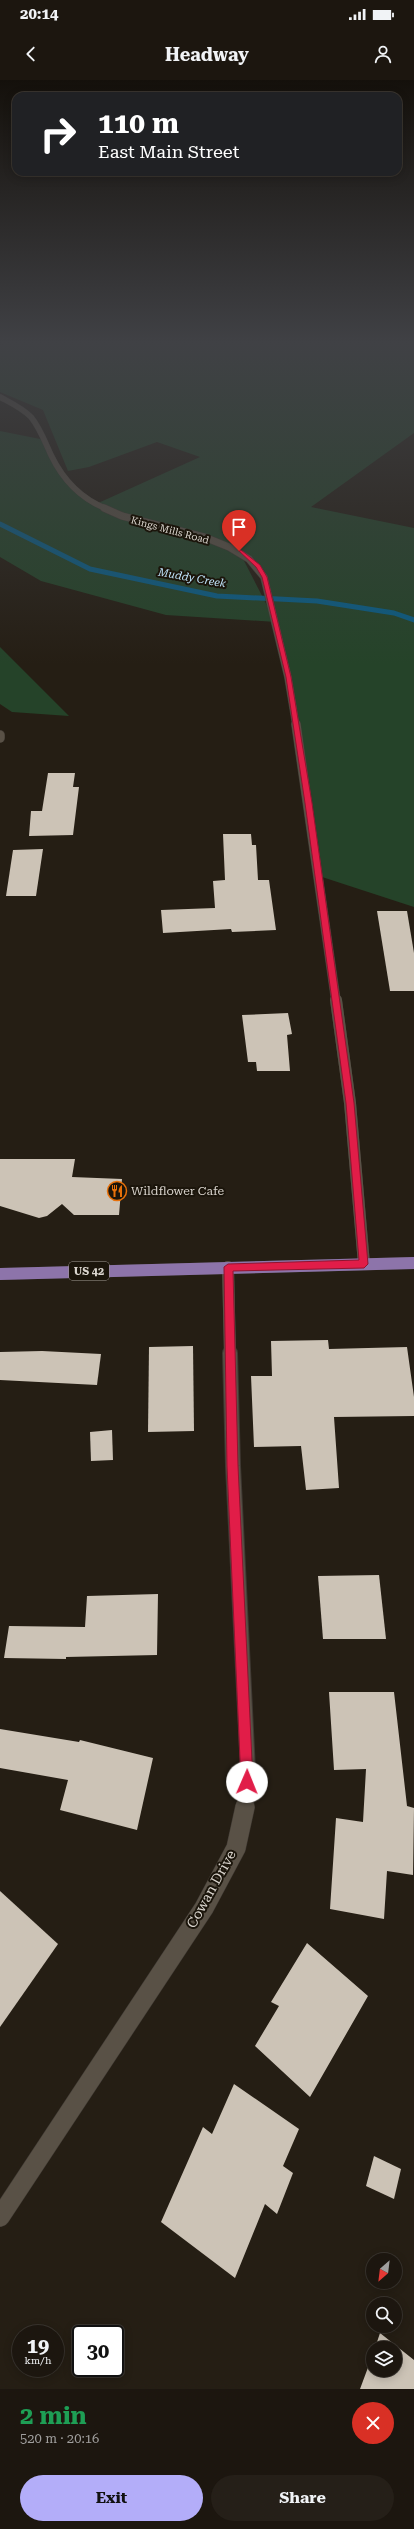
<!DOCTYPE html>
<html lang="en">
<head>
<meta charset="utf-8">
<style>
	body { margin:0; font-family:"Roboto Serif",serif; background:#251f18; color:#f1f3f6; height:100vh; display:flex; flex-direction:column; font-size:15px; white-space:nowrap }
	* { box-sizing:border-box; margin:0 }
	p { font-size:13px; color:#a09f9e }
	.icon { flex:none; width:22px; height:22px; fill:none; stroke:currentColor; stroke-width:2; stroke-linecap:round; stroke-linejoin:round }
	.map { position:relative; height:2309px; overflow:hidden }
	.sheet { display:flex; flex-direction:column; background:#1c160f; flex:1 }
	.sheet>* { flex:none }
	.banner { position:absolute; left:12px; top:12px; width:390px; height:84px; border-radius:12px; box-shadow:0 2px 10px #0003,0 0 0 1px #3a352f; background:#202124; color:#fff; overflow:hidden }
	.needle { width:26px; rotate:208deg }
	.fabs { position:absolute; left:366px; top:2173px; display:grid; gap:8px }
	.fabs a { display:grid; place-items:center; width:36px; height:36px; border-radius:50%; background:#1c160f; box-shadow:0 2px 10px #0003,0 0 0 1px #3a352f; font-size:20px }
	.speed { position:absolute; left:12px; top:2245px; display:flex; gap:8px; font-size:20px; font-weight:700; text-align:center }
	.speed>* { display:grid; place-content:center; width:52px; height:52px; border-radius:50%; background:#1c160f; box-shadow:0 2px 10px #0003,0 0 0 1px #3a352f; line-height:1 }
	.speed small { font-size:10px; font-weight:400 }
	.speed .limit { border:2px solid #111; border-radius:6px; background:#fff; color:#111 }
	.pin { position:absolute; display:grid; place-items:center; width:34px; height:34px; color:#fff; margin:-41px -17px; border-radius:50% 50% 50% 0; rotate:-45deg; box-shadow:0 0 4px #0007 }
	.pin .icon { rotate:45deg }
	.me { position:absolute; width:44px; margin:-22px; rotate:1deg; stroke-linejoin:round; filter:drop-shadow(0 0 3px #0008) }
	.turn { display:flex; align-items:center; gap:14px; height:84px; padding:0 20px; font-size:18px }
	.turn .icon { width:52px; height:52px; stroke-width:2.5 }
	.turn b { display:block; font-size:28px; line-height:34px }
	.round { display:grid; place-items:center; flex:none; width:42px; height:42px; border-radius:21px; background:#251f18 }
	.overview { display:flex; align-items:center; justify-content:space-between; height:68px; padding:0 20px }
	h1 { font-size:24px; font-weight:700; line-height:30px; color:#1e9e55 }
	.primary-button { display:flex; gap:8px; margin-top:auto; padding:8px 20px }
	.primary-button a { flex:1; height:46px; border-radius:24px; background:#b3adf9; color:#111; font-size:16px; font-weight:700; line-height:46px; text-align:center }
	.primary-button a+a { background:#251f18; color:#f1f3f6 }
	.status { display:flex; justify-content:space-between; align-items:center; height:28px; padding:0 20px; background:#1c160f; direction:ltr }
	.status svg { height:11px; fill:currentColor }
	header { display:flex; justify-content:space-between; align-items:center; height:52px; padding:0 20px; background:#1c160f; font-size:18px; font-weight:700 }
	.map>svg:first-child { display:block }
	.green { fill:#254329; fill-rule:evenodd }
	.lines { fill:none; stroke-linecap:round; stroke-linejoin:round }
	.stream { stroke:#0c5c82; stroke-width:5 }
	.building { fill:#ccc3b6 }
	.minor-far5-casing { stroke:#3f3933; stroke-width:6 }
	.minor-far4-casing { stroke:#3f3933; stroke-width:8 }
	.minor-far3-casing { stroke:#3f3933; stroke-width:10 }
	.minor-far2-casing { stroke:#3f3933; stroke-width:12 }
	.minor-far1-casing { stroke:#3f3933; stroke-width:16 }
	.minor-casing { stroke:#3f3933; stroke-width:20 }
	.major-casing { stroke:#3f3933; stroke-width:12 }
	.minor-far5 { stroke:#595146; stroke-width:5.5 }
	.minor-far4 { stroke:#595146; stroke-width:7 }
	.minor-far3 { stroke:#595146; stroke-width:9 }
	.minor-far2 { stroke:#595146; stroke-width:12 }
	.minor-far1 { stroke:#595146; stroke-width:14 }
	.minor { stroke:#595146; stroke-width:19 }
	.major { stroke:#8d74aa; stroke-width:12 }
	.route { fill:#e11d48; stroke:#92132f }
	.labels { text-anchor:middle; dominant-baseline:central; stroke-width:4; stroke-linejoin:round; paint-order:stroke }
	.far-street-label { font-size:10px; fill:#dad5ce; stroke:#1b150b }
	.far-water-label { font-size:11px; font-style:italic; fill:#c3e7ff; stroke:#1b150b }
	.shield { fill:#1b150b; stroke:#a19b94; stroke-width:1 }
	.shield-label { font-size:11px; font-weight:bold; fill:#dad5ce }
	.poi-label { font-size:12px; fill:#dad5ce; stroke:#1b150b; text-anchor:start }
	.near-street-label { font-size:14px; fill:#dad5ce; stroke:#1b150b }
</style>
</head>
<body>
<div class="status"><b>20:14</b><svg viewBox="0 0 49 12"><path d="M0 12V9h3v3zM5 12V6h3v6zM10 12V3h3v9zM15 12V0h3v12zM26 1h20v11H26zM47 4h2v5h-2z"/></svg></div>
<header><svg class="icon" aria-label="back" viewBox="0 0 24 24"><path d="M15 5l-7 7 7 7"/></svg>Headway<svg class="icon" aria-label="person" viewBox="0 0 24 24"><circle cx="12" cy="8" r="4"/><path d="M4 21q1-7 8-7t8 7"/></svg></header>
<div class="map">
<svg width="414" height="2309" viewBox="0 0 414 2309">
	<rect width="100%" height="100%" fill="#251e14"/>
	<!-- green -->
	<g class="green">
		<path d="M10,261h404v92l-103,74 103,21v379l-95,-31 -43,-254 -110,-7 -125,-34 -41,-24v-126l45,9c10,21 28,57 51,64l104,-47 -43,-15 -68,25 -21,4 -25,-61 -43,-18v-46zM240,473l24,24 10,42z"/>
		<polygon points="0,567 69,636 12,632 0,624"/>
	</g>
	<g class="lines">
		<!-- stream -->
		<polyline class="stream" points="0,444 90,489 217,516 317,521 394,533 414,540"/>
	</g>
	<!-- building -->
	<g class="building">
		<polygon points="48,693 75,693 73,707 79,707 73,755 29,756 31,731 42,731"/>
		<polygon points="223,754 251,754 252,765 256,765 258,800 269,800 276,850 232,852 231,849 163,853 161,830 215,828 213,801 225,800"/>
		<polygon points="43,769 36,816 6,816 13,770"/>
		<polygon points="377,831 407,831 414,873 414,911 390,911"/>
		<polygon points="288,933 292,954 287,955 290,991 257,991 256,982 248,982 242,935"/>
		<polygon points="0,1079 75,1079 72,1097 122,1099 119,1135 74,1135 62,1124 47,1136 39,1138 0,1126"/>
		<polygon points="328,1260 329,1269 407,1267 414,1317 414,1336 334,1337 339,1408 306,1410 301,1366 254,1367 251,1296 272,1296 271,1261"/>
		<polygon points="193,1266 194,1351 148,1352 149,1267"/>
		<polygon points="42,1271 101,1274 97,1305 0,1300 0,1272"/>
		<polygon points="112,1350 113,1380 91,1381 90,1352"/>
		<polygon points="379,1495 386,1559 323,1559 318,1496"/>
		<polygon points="158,1514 157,1575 66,1577 66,1579 4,1578 9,1546 85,1547 87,1516"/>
		<polygon points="329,1612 394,1612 407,1726 414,1728 413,1795 387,1791 384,1839 330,1829 336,1738 363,1742 366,1689 334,1690"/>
		<polygon points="0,1649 79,1662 80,1660 153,1678 137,1750 60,1730 68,1700 0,1688"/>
		<polygon points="0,1811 58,1864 0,1947"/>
		<polygon points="307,1863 368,1916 310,2017 255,1966 279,1926 271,1922"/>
		<polygon points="234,2004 299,2049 283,2086 293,2093 277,2134 265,2124 235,2198 161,2142 203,2047 212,2054"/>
		<polygon points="374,2076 401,2089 394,2119 366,2106"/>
		<polygon points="380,2253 414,2280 414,2309 360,2309 373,2274 373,2290 395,2290 395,2268 375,2268"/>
	</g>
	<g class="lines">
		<!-- minor-far5 casing -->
		<g class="minor-far5-casing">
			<path id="minor-far5" d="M0,317c11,6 22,11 31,20 9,11 14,25 20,38 12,25 30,44 56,54"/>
		</g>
		<!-- minor-far4 casing -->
		<g class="minor-far4-casing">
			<polyline id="minor-far4" points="104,428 122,436 204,457 229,467 249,479 264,497 288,597 296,645"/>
		</g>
		<!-- minor-far3 casing -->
		<g class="minor-far3-casing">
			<g id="minor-far3">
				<polyline points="296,644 336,921"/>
				<polyline points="0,655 0,658"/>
			</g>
		</g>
		<!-- minor-far2 casing -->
		<g class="minor-far2-casing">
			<g id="minor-far2">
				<polyline points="336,920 350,1023 364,1184"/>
				<polyline points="228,1187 230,1274"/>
			</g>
		</g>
		<!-- minor-far1 casing -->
		<g class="minor-far1-casing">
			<polyline id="minor-far1" points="230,1273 233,1386 248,1691 245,1728"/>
		</g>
		<!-- minor casing -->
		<g class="minor-casing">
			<polyline id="minor" points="0,2137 204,1828 236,1768 245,1727"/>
		</g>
		<!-- major casing -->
		<g class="major-casing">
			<polyline id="major" points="0,1194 414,1183"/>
		</g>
		<!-- minor-far5 -->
		<use href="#minor-far5" class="minor-far5"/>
		<!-- minor-far4 -->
		<use href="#minor-far4" class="minor-far4"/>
		<!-- minor-far3 -->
		<use href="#minor-far3" class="minor-far3"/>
		<!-- minor-far2 -->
		<use href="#minor-far2" class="minor-far2"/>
		<!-- minor-far1 -->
		<use href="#minor-far1" class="minor-far1"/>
		<!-- minor -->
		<use href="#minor" class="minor"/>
		<!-- major -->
		<use href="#major" class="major"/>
	</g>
	<!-- sky -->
	<linearGradient id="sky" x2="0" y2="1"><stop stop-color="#14100b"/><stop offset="0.45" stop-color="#404145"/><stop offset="1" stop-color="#404145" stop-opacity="0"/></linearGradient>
	<rect width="414" height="584" fill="url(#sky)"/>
	<!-- route -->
	<polygon class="route" points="238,470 241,470 260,485 267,497 291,597 312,723 354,1023 368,1184 364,1188 233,1191 238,1386 253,1702 252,1707 247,1709 243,1707 241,1702 227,1386 224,1187 228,1184 359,1180 346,1023 305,723 286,597 262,497 256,487"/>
	<!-- icons -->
	<defs>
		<g id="restaurant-ring" transform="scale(1)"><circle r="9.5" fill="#1b150b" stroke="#e8710a" stroke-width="1.5"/><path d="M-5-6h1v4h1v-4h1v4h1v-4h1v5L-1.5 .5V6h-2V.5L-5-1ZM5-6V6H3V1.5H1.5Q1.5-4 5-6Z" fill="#e8710a"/></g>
	</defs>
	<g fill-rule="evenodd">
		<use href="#restaurant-ring" x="117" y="1111"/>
	</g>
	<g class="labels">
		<!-- far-street labels -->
		<g class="far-street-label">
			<text transform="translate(170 450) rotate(15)">Kings Mills Road</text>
		</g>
		<!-- far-water labels -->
		<g class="far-water-label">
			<text transform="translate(192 498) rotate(10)">Muddy Creek</text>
		</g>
		<!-- shield labels -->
		<rect class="shield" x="69" y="1182" width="40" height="18" rx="3"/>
		<g class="shield-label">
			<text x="89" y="1191">US 42</text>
		</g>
		<!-- poi labels -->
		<g class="poi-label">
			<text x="131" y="1111">Wildflower Cafe</text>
		</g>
		<!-- near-street labels -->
		<g class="near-street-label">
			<text transform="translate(211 1809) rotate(-61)">Cowan Drive</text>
		</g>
	</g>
</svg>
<div class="fabs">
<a><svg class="needle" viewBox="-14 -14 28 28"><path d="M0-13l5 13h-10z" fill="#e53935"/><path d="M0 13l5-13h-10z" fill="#a09f9e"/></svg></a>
<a><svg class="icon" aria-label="search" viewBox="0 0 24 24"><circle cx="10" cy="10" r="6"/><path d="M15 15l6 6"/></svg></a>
<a><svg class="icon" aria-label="layers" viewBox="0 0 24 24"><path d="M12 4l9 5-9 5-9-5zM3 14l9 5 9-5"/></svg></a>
</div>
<div class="speed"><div>19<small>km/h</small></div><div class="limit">30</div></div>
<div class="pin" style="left:239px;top:471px;background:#d93025"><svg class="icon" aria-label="arrive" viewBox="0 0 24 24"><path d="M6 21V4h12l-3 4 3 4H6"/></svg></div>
<svg class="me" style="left:247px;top:1702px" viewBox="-20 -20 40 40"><circle r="19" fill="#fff"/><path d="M0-13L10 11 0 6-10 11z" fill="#e11d48"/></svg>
<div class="banner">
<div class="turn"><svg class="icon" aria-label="right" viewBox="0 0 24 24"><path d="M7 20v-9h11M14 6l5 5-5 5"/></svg><div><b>110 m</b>East Main Street</div></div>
</div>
</div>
<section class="sheet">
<div class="overview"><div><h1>2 min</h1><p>520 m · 20:16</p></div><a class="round" style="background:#d93025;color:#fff"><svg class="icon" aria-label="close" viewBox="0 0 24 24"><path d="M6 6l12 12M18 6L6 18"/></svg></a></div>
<div class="primary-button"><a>Exit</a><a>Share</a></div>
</section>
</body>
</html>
